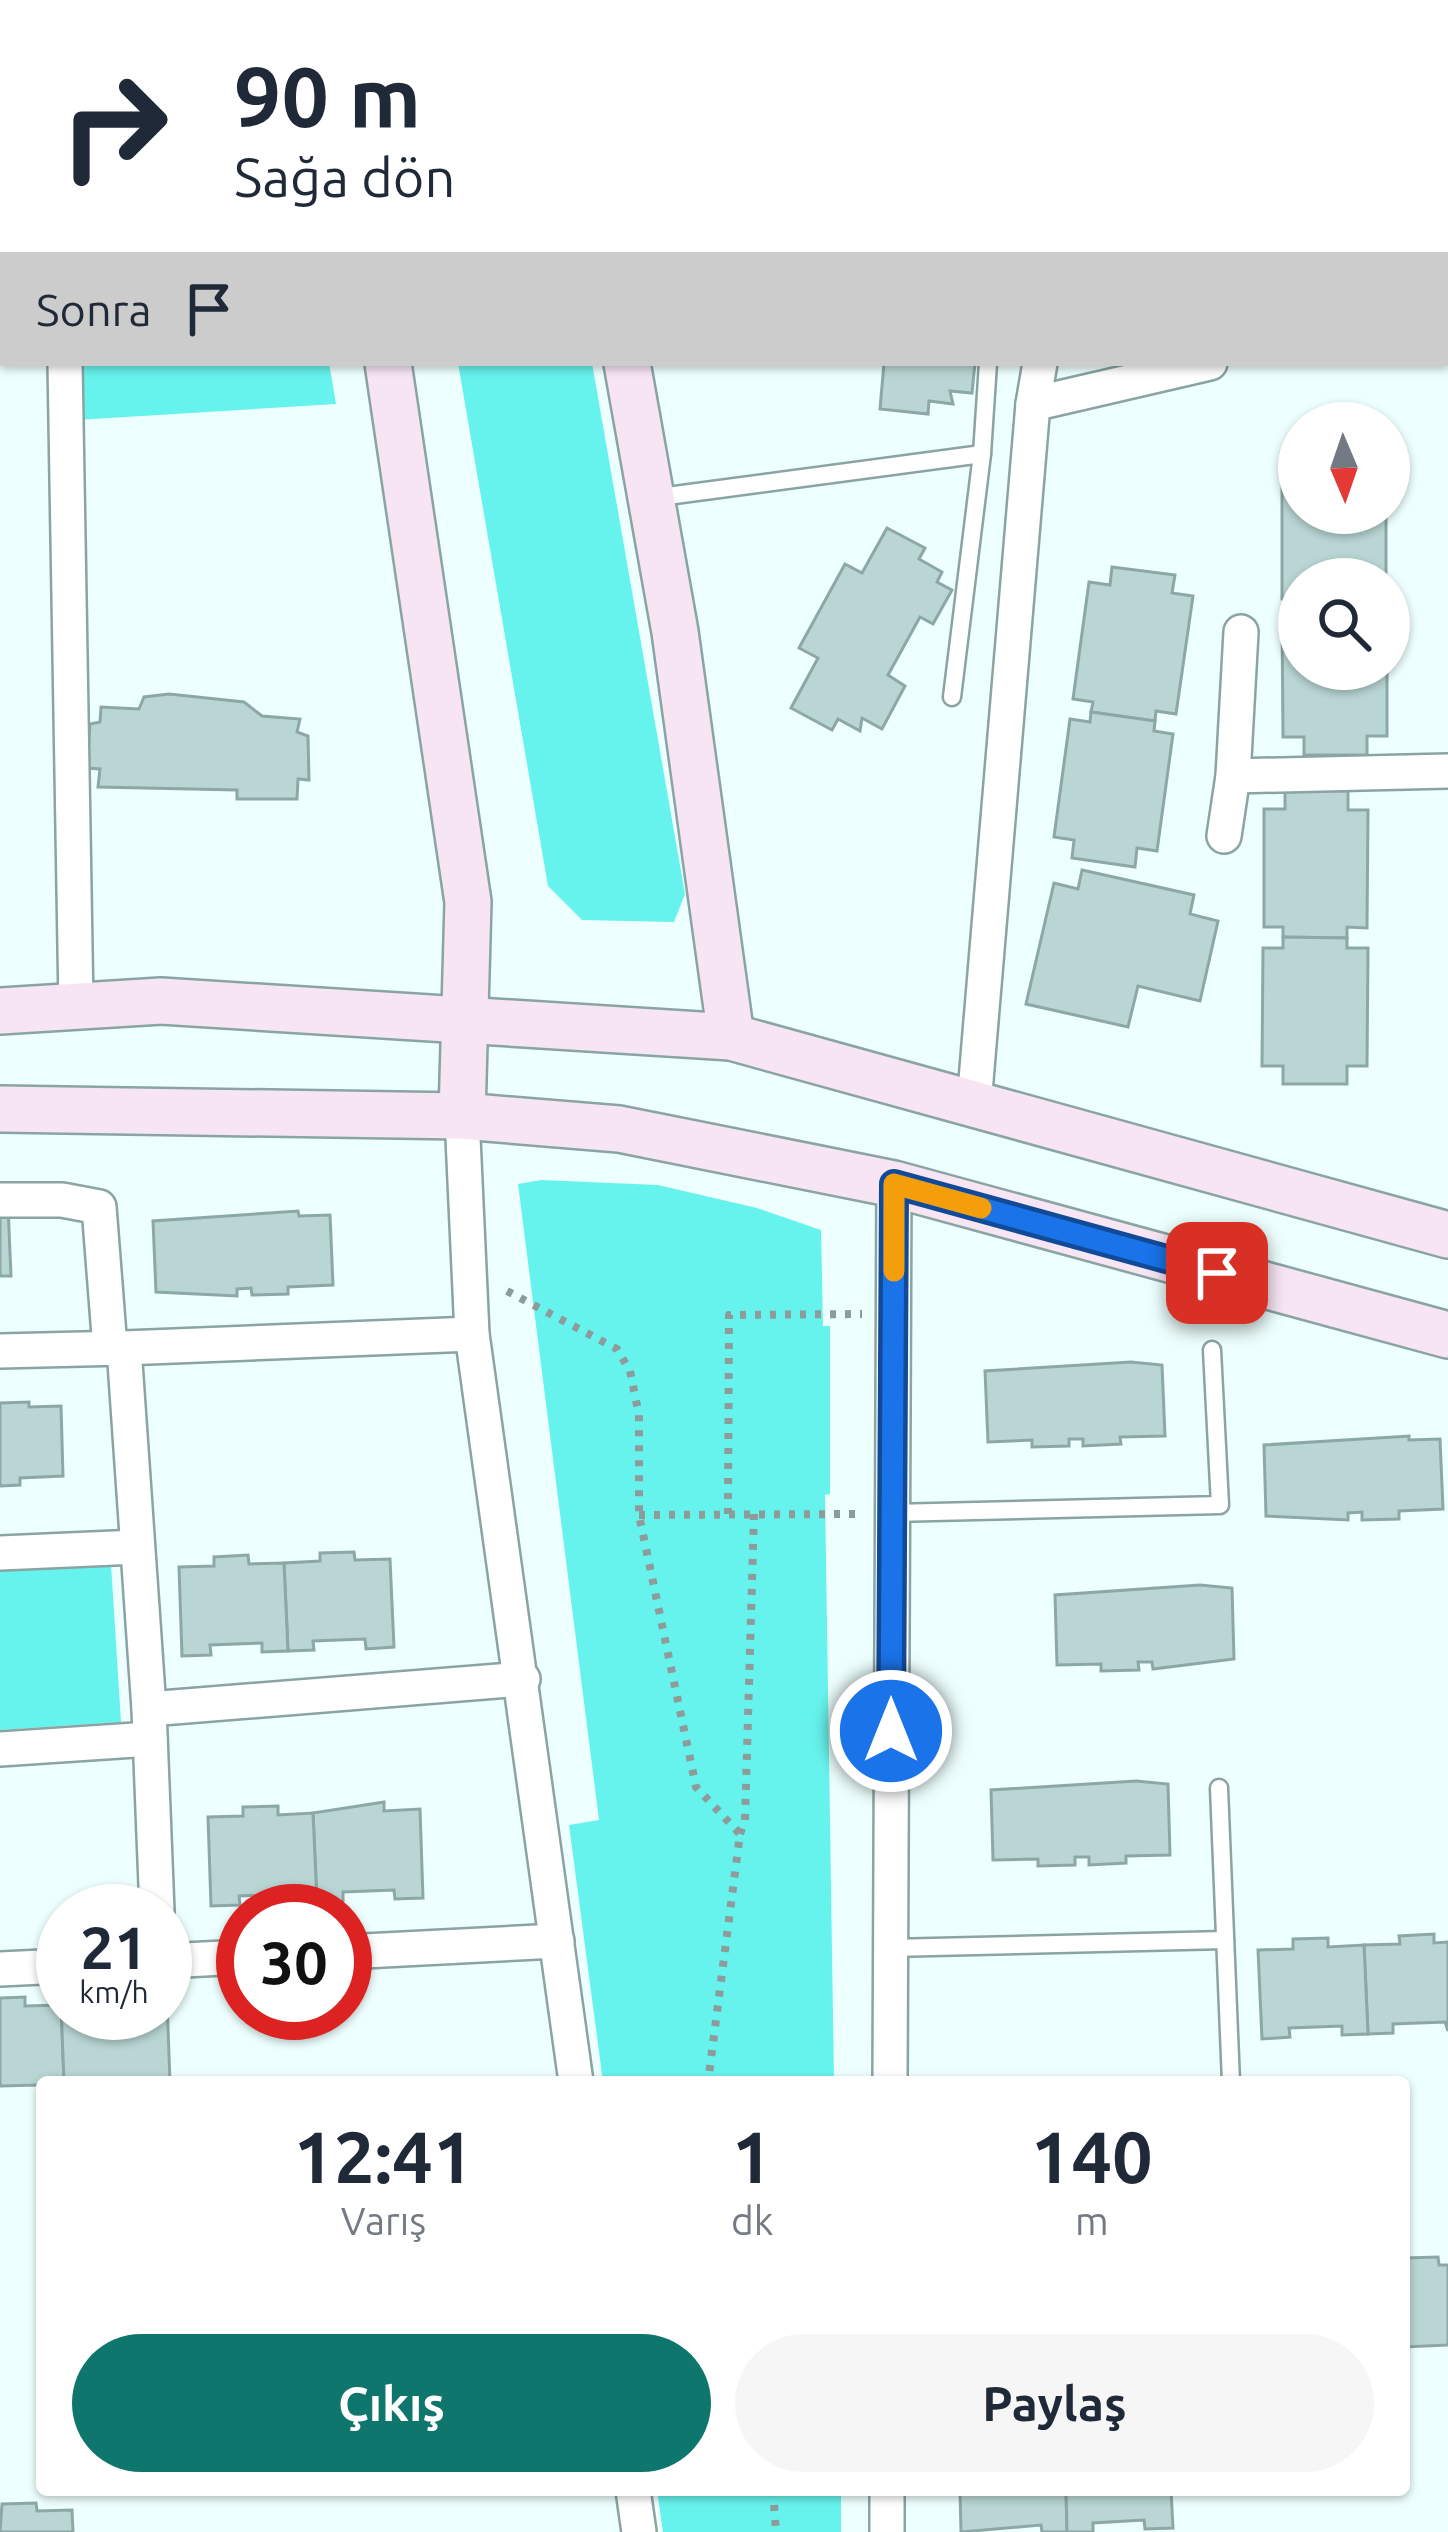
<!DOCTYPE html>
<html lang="tr">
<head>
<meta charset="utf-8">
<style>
	body { margin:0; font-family:Ubuntu,sans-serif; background:#f6f6f7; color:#1f2937; height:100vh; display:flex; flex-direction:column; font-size:45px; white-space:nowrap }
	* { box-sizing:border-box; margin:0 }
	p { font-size:39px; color:#747a83 }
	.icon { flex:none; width:66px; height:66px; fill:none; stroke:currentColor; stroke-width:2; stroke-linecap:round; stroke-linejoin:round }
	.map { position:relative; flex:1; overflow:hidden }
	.side { position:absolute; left:36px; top:2076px; width:1374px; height:420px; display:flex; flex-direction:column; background:#fff; border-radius:12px; box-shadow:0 3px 9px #0004 }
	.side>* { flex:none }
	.banner { position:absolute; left:0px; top:0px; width:1449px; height:366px; box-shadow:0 3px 9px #0004; background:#fff; color:#1f2937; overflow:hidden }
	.needle { width:78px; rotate:178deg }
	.fabs { position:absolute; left:1278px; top:402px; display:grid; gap:24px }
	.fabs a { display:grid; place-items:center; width:132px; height:132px; border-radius:50%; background:#fff; box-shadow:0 3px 9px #0004; font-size:60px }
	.speed { position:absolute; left:36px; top:1884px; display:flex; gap:24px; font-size:60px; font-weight:700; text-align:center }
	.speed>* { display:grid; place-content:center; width:156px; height:156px; border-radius:50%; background:#fff; box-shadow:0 3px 9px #0004; line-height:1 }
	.speed small { font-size:30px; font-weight:400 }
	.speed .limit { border:18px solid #d22; background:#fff; color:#111 }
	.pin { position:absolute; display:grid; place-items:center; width:102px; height:102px; color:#fff; margin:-51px; border-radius:24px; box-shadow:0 6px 18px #0006 }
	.me { position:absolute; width:132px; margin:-66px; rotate:0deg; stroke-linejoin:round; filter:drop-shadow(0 0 9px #0008) }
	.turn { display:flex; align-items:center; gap:42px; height:252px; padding:0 36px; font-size:54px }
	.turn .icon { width:156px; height:156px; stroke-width:2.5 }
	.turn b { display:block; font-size:84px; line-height:102px }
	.then { display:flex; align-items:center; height:114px; padding:0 36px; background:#0003; gap:24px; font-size:45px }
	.eta { display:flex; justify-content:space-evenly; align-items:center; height:204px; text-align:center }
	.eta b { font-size:72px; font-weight:700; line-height:84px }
	.button { display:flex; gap:24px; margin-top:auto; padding:24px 36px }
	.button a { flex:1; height:138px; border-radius:72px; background:#0f766e; color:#fff; font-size:48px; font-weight:700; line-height:138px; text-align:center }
	.button a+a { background:#f6f6f7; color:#1f2937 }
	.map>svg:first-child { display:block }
	.green { fill:#67f3ed }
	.building { fill:#b9d6d4; stroke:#8ca8a6; stroke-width:3 }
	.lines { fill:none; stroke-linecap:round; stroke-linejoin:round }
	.lane-casing { stroke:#89a4a3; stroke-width:21 }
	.street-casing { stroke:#89a4a3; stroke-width:38 }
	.secondary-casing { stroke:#89a4a3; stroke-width:50 }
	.path { stroke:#8d9c9b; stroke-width:8; stroke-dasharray:6 9; stroke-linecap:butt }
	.lane { stroke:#fff; stroke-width:16 }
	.street { stroke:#fff; stroke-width:33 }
	.secondary { stroke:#f7e5f4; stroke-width:45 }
	.route-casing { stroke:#114b97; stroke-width:30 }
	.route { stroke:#1a73e8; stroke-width:21 }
	.slow { stroke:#f59e0b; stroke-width:21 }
</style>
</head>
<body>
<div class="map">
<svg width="1448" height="2532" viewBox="0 0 1448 2532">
	<rect width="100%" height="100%" fill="#edfffe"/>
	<!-- green -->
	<g class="green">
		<polygon points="76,363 329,363 336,404 77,420"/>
		<polygon points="458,363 592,363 685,894 674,922 582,920 548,886"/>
		<polygon points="541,1180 658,1185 757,1208 821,1230 823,1326 830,1326 830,1494 825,1495 834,2082 603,2082 569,1825 599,1820 518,1184"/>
		<polygon points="111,1564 121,1722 0,1730 0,1570"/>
		<polygon points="657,2490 841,2490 841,2532 663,2532"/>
	</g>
	<!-- building -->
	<g class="building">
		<polygon points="889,0 980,0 889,3"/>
		<polygon points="884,363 975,363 972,393 950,391 953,404 929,401 928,414 880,409"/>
		<polygon points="1282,480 1299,480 1299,513 1386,513 1386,579 1299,579 1299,599 1282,599"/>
		<polygon points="887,528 925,548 919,559 942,572 937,582 952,590 933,624 920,617 888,675 905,686 882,729 862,718 860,731 838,719 832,730 791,708 818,658 799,648 845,564 862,573"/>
		<polygon points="1112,567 1175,575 1172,593 1193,596 1176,714 1156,711 1155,721 1091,712 1093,702 1073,699 1089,582 1110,585"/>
		<polygon points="1282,619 1299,619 1299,669 1387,669 1387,736 1367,736 1367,755 1304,755 1304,737 1283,737"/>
		<polygon points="169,694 244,702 262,716 300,719 297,732 308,736 309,780 298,779 297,799 237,799 237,790 98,787 100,769 87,768 90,724 100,722 101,707 139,709 144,697"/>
		<polygon points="1091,712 1155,721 1154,731 1173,734 1157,851 1137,848 1135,867 1072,858 1074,840 1054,837 1070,719 1090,722"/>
		<polygon points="1285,790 1348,791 1348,810 1368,810 1367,928 1347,927 1347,938 1283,937 1283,927 1264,927 1264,809 1285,809"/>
		<polygon points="1082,870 1194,895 1190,914 1218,921 1200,1001 1138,986 1128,1027 1026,1004 1054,883 1078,889"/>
		<polygon points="1283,937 1347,938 1347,948 1368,948 1367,1066 1347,1066 1347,1084 1283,1084 1283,1066 1262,1066 1263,948 1283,948"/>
		<polygon points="0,1206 8,1206 11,1276 0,1276"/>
		<polygon points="298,1211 299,1216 330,1215 333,1285 288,1287 288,1294 252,1295 251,1288 237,1289 237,1296 156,1292 153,1221"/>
		<polygon points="1131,1362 1162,1365 1165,1436 1120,1437 1121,1444 1083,1446 1083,1439 1069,1439 1069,1446 1032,1447 1032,1440 988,1442 985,1371"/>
		<polygon points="29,1402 29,1407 61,1406 63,1476 20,1478 20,1485 0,1486 0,1403"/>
		<polygon points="1409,1436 1409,1440 1440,1439 1443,1509 1399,1511 1399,1519 1362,1520 1362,1512 1348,1513 1348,1520 1266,1516 1264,1445"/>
		<polygon points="354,1552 355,1560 390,1559 394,1647 366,1649 365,1639 313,1641 314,1650 288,1651 284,1563 320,1561 320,1553"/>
		<polygon points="248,1555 249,1564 284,1563 288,1651 262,1652 262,1643 210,1645 211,1655 182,1656 179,1567 214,1566 214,1557"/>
		<polygon points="1200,1585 1232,1588 1234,1659 1153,1669 1152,1662 1138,1662 1139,1670 1101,1671 1101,1664 1057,1665 1055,1595"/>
		<polygon points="1136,1781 1168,1784 1170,1855 1126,1856 1126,1863 1089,1865 1089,1857 1075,1857 1075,1865 1038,1866 1038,1859 993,1860 991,1790"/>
		<polygon points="384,1802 384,1811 420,1809 423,1898 395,1899 394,1890 343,1892 343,1901 317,1902 313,1813"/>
		<polygon points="278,1806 278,1815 313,1813 317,1902 291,1903 291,1894 239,1896 240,1905 211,1906 208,1817 243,1816 243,1807"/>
		<polygon points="1434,1934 1434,1943 1448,1942 1448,2031 1445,2022 1393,2024 1393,2033 1368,2034 1364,1945 1400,1944 1399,1936"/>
		<polygon points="1328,1938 1328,1947 1364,1945 1368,2034 1342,2035 1342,2026 1289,2028 1290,2037 1262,2039 1258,1950 1293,1949 1293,1939"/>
		<polygon points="25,1997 25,2006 61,2005 64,2082 42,2082 42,2094 38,2085 0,2086 0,1998"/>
		<polygon points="167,2000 170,2082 64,2082 61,2005 63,2013 165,2013"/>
		<polygon points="1438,2257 1439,2265 1448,2265 1448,2345 1404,2347 1404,2258"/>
		<polygon points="960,2490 1066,2490 1067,2532 1042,2532 1041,2525 961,2532"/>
		<polygon points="1066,2490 1171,2490 1173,2528 1145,2529 1144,2520 1093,2523 1093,2532 1067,2532"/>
		<polygon points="36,2503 37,2511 72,2510 73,2532 0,2532 2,2504"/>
	</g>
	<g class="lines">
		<!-- lane casing -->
		<g class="lane-casing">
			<g id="lane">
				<polyline points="1015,3 1015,0"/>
				<polyline points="652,498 982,454 988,363"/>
				<polyline points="952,697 982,454"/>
				<polyline points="892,1513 1220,1505 1212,1350"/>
				<polyline points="1219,1788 1231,2082"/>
				<polyline points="890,1948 1225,1940"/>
			</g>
		</g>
		<!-- street casing -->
		<g class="street-casing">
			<g id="street">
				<polyline points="57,0 57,3"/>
				<polyline points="1105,3 1105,0"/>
				<polyline points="0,221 3,221"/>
				<polyline points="1446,309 1448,309"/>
				<polyline points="65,363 76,1006"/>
				<polyline points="1033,404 1040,363"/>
				<polyline points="1233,776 1241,632"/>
				<polyline points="1224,836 1233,776 1448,771"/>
				<polyline points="974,1104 1033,404 1210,363"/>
				<polyline points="462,1116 472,1334 576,2082"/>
				<polyline points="0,1200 62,1200 99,1207 110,1348"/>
				<polyline points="0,1351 124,1348"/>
				<polyline points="0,1553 137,1547"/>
				<polyline points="149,1709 124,1348 472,1334"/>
				<polyline points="0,1749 150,1739"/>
				<polyline points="157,1911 149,1709 523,1679"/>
				<polyline points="345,1952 557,1941"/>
				<polyline points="165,1961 243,1957"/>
				<polyline points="0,1969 63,1966"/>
				<polyline points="890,2082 894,1184"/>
				<polyline points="633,2490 639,2532"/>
				<polyline points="887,2532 887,2490"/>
			</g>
		</g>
		<!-- secondary casing -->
		<g class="secondary-casing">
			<g id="secondary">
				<polyline points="332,0 332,3"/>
				<polyline points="562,0 563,3"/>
				<polyline points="388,363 468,902 462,1116"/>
				<polyline points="627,363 675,632 731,1037"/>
				<polyline points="0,1011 161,1001 731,1037 1448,1235"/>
				<polyline points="0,1109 462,1116 619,1129 894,1184 1448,1335"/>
			</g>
		</g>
		<!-- path -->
		<g class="path">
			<polyline points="842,0 844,3"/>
			<polyline points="664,3 666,0"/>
			<polyline points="507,1291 617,1349 630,1371 639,1415 639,1515 696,1787 740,1834 708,2082"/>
			<polyline points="728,1514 729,1315 862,1314"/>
			<polyline points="639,1515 860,1514"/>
			<polyline points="740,1834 745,1820 754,1514"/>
			<polyline points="773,2490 776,2532"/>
		</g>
		<!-- lane -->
		<use href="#lane" class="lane"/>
		<!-- street -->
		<use href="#street" class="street"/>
		<!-- secondary -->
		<use href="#secondary" class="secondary"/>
	</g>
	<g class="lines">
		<!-- route casing -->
		<g class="route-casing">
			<polyline id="route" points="891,1731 894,1184 1217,1273"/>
		</g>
		<!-- route -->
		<use href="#route" class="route"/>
		<!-- slow -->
		<polyline class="slow" points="894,1271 894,1184 981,1208"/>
	</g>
</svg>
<div class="fabs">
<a><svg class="needle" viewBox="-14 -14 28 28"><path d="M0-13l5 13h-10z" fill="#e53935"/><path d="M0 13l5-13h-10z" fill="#747a83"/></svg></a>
<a><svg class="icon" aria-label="search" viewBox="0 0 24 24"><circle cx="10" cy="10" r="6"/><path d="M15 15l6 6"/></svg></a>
</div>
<div class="speed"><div>21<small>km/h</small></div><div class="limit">30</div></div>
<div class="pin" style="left:1217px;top:1273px;background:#d93025"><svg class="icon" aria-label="arrive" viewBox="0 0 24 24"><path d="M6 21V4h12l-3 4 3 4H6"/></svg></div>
<svg class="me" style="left:891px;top:1731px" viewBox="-20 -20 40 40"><circle r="17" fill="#1a73e8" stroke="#fff" stroke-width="3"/><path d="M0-11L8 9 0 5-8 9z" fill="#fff"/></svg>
<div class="banner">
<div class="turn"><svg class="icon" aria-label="right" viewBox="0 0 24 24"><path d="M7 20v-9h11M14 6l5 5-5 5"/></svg><div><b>90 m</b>Sağa dön</div></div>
<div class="then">Sonra<svg class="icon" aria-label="arrive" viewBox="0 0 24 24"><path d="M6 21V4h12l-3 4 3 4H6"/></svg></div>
</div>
<section class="side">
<div class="eta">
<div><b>12:41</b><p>Varış</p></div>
<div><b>1</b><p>dk</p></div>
<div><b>140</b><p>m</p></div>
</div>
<div class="button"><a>Çıkış</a><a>Paylaş</a></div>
</section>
</div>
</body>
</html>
